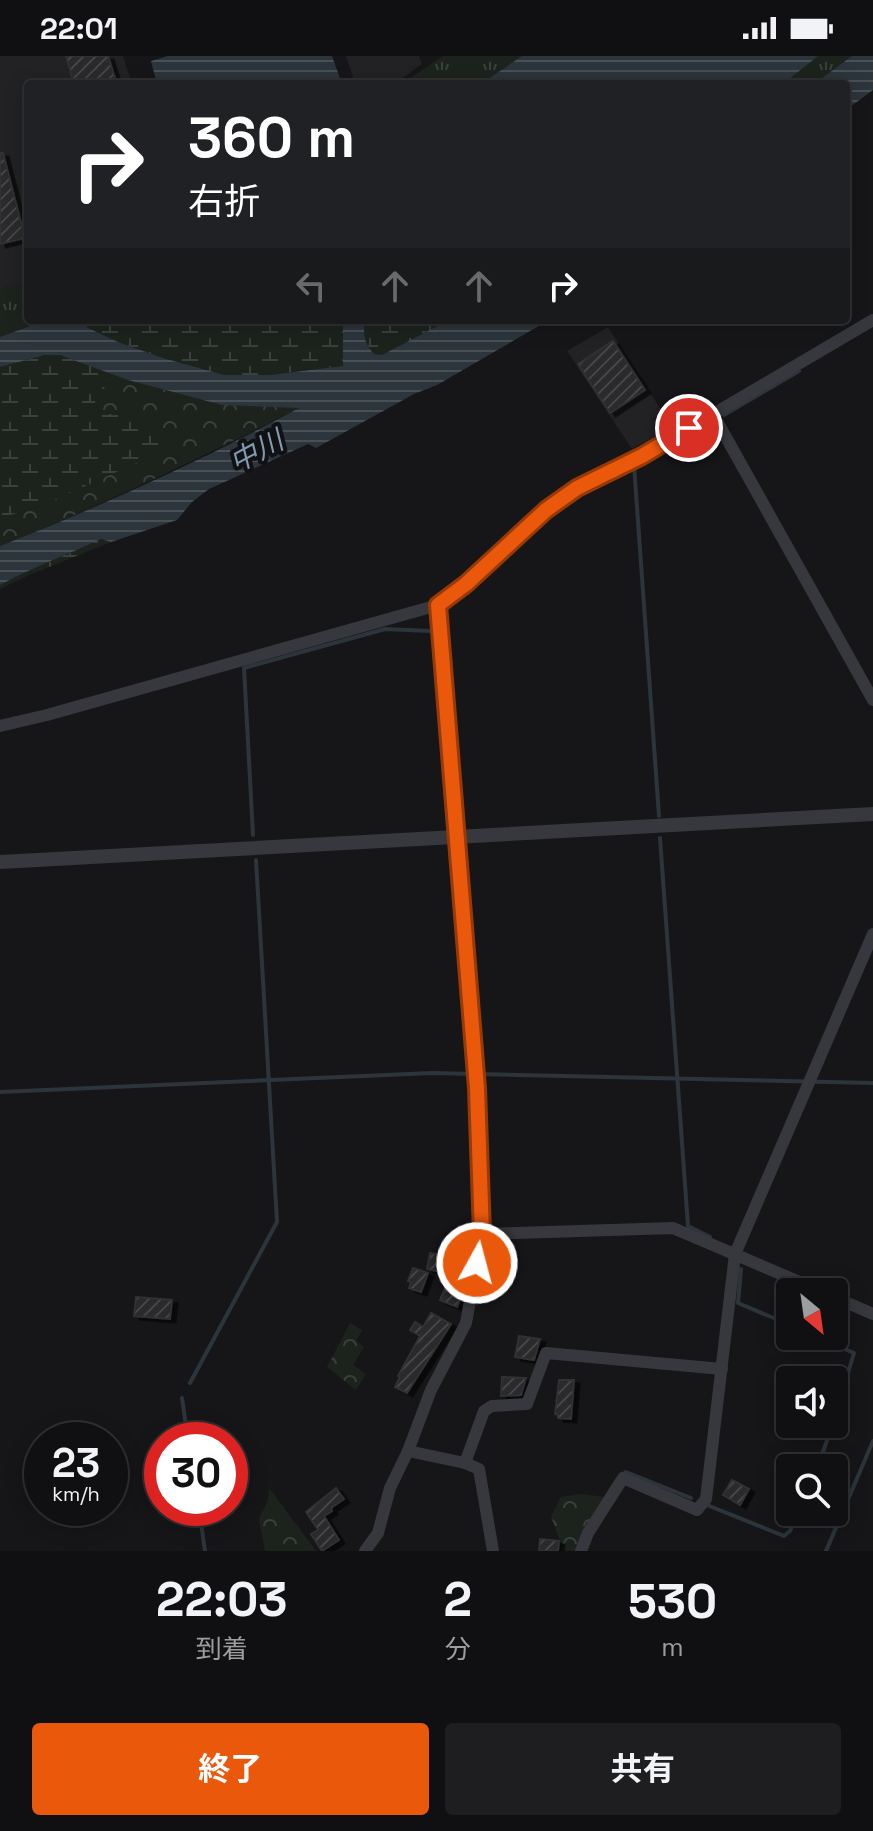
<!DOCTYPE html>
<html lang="ja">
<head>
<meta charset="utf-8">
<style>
	body { margin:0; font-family:"Space Grotesk","Noto Sans JP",sans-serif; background:#1e1e20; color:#f1f3f6; height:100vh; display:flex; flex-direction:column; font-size:30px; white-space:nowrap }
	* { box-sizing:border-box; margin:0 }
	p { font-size:26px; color:#9c9d9f }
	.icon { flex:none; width:44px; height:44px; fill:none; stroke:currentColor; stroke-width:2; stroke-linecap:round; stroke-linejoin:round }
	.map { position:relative; height:1495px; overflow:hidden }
	.details { display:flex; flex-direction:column; background:#101012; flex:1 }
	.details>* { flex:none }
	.hud { position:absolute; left:24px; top:24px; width:826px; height:244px; border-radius:8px; box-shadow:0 4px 20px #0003,0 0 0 2px #303032; background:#202124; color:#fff; overflow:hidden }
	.needle { width:52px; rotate:151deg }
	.tools { position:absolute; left:776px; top:1222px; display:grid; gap:16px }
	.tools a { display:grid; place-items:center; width:72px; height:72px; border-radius:8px; background:#101012; box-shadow:0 4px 20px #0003,0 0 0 2px #303032; font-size:40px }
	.speed { position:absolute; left:24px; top:1366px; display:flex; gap:16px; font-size:40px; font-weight:700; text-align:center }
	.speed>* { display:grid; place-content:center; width:104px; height:104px; border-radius:50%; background:#101012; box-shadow:0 4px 20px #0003,0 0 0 2px #303032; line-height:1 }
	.speed small { font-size:20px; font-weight:400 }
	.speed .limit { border:12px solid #d22; background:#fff; color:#111 }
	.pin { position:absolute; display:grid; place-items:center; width:68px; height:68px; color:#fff; margin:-34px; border:4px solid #fff; border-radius:50%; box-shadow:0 2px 8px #0007 }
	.me { position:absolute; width:88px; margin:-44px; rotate:7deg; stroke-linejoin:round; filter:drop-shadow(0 0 6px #0008) }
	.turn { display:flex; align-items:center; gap:28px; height:168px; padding:0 32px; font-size:36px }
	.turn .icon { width:104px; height:104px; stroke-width:2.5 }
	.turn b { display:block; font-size:56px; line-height:68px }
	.lanes { display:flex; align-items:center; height:76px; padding:0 32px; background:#0003; justify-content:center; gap:40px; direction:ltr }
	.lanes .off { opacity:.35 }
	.eta { display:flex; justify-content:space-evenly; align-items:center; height:136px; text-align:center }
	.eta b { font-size:48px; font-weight:700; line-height:56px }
	.cta { display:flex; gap:16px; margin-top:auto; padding:16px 32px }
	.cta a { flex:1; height:92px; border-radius:8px; background:#ea580c; color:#fff; font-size:32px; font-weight:700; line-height:92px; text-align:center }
	.cta a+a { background:#1e1e20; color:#f1f3f6 }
	.status { display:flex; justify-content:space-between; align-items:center; height:56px; padding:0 40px; background:#101012; direction:ltr }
	.status svg { height:22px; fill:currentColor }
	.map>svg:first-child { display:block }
	.built { fill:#222225 }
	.grass { fill:url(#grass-tufts) }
	.forest { fill:url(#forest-crowns) }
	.wetland { fill:url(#wetland-marsh) }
	.water { fill:url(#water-rules) }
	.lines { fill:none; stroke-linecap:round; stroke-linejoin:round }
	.stream { stroke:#2c353c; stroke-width:4 }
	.building { fill:url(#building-hatch); stroke:#303034; stroke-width:2; filter:url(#shadow) }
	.minor { stroke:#37383d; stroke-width:12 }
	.tertiary { stroke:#37383d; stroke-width:14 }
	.route-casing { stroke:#983908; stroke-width:20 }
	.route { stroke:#ea580c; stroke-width:14 }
	.labels { text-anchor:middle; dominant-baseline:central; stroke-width:8; stroke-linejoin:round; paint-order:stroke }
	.water-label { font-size:28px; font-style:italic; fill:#7f9bb3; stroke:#111113 }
</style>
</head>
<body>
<div class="status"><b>22:01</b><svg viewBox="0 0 49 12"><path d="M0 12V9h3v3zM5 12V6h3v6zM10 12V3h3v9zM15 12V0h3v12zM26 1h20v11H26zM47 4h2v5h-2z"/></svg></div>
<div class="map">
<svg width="873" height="1495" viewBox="0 0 873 1495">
	<defs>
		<pattern id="grass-tufts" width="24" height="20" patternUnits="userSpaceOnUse" patternTransform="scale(2)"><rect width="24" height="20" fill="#1c231d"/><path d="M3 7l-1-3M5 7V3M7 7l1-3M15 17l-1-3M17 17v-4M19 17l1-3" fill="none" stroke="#3a403c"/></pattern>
		<pattern id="forest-crowns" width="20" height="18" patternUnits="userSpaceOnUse" patternTransform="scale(2)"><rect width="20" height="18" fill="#1c231d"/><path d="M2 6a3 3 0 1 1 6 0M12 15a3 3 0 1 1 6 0" fill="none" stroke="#3a403c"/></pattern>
		<pattern id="wetland-marsh" width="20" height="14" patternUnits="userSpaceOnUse" patternTransform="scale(2)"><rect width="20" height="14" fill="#1c231d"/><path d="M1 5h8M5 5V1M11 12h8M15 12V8" fill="none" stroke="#3a403c"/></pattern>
		<pattern id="water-rules" width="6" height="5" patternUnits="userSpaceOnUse" patternTransform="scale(2)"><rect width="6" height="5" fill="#2c353c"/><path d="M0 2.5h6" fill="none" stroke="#485056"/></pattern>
		<pattern id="building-hatch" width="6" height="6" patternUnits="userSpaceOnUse" patternTransform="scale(2)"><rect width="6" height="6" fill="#29292c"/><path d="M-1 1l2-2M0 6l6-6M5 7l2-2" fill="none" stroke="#454548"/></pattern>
		<filter id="shadow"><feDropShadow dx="5.5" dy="3.5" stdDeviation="0" flood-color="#0009"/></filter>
	</defs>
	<rect width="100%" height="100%" fill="#161618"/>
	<!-- built -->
	<g class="built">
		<polygon points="0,0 123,0 132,28 28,28 28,224 0,233"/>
		<polygon points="346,0 419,0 422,8 394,28 355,28"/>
		<polygon points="608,271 672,371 632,393 567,295"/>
	</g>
	<!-- grass -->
	<g class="grass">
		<polygon points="443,0 522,0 481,28 402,28"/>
		<polygon points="818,0 852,0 814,28 783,28"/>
		<polygon points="28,224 28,262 0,273 0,233"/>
	</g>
	<!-- forest -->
	<g class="forest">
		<path d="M109,316l19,8 94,25 79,2c-99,50 -198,98 -301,139v-28l40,-12 52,-24 40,-67 -24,-1 -11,-5 -2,-8 15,-21z"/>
		<polygon points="350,1267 362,1274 356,1285 364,1291 353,1309 366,1318 356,1334 327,1311"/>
		<polygon points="269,1432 316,1495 265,1495 259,1463 268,1444"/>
		<polygon points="581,1438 605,1441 576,1495 561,1495 562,1490 551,1461 561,1441"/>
	</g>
	<!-- wetland -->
	<g class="wetland">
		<polygon points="28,262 28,264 47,264 0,281 0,273"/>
		<polygon points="100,264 343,264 343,310 270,319 224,319 163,302 118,286 85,271"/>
		<path d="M365,264h25l4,4 28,1 10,-5 4,7 -54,28 -8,-1c-10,-12 -11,-19 -9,-34z"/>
		<polygon points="45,299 60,299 109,316 110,324 95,345 97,353 108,358 132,359 161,383 162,393 148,402 40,450 0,462 0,311"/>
		<path d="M101,483l10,3 -82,33 -29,14v-4c33,-18 67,-30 101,-46z"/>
	</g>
	<!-- water -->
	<g class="water">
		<polygon points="168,0 332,0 342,28 157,28 151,5"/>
		<polygon points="522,0 818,0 783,28 481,28"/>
		<polygon points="852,0 873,0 873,34 846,54 846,28 814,28"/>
		<path d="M47,264h53l-14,7 32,15 45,16 61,17h46l73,-9v-46h22c-2,15 -1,23 9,34l8,1 67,-35h100l-112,65 -23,9 -98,54 -8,-4 -99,45 -17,13 -15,18 -66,22 -10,-3c-34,16 -68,28 -101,46v-39c102,-40 203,-86 299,-138l-77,-3 -94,-25 -68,-25h-15l-45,12v-30z"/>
	</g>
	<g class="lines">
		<!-- stream -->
		<g class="stream">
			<polyline points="724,359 799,315"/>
			<polyline points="673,389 709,369"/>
			<polyline points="637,408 634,409 659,760"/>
			<polyline points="253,779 244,612 385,573 430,575"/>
			<polyline points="660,782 688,1170 710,1181"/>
			<polyline points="0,1036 432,1017 873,1027"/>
			<polyline points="741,1213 738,1247 790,1269"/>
			<polyline points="815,1280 854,1297 834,1364"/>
			<polyline points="190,1327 277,1166 256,804"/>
			<polyline points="182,1342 188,1384"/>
			<polyline points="817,1412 833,1368"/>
			<polyline points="623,1419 626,1416 691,1442"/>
			<polyline points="707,1449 784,1480 790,1475 799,1456"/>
			<polyline points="199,1452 205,1495"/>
			<polyline points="826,1495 873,1385"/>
		</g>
	</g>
	<!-- building -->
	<g class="building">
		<polygon points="66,0 108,0 117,28 74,28"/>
		<polygon points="0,97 3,97 25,182 0,188"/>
		<polygon points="613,285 645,334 610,357 578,308"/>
		<polygon points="430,1197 448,1200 447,1205 467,1209 462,1239 457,1251 440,1244 451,1218 427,1213"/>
		<polygon points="413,1212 428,1217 421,1236 409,1232 411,1226 408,1225"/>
		<polygon points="136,1241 172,1244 170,1263 134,1260"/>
		<polygon points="431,1257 451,1268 407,1337 395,1331 400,1321 398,1320 420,1280 410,1274 415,1266 423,1271"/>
		<polygon points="519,1280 540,1283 534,1304 515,1301"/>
		<polygon points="502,1321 526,1322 521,1339 501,1340"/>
		<polygon points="559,1324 574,1324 571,1363 558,1362 558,1359 555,1358"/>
		<polygon points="732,1424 749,1433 740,1449 723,1439"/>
		<polygon points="336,1432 344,1443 331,1452 332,1455 324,1460 339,1484 322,1495 311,1478 318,1474 306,1456"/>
		<polygon points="540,1483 559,1485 558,1495 539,1495"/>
	</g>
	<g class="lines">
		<!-- minor -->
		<g class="minor">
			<polyline points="713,358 873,644"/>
			<polyline points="0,670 47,659 438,549 466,528 546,454 577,432 642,400 873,264"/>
			<polyline points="482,1178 673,1172 823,1236"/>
			<polyline points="834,1241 873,1258"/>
			<polyline points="408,1395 465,1407 479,1413 493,1495"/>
			<polyline points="465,1407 484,1355 492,1350 527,1348 546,1297 722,1313"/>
			<polyline points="365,1495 378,1477 390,1432 408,1395 431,1334 466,1267 482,1178 477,1032 438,549"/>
			<polyline points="581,1495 588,1477 623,1422 697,1454 706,1443 735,1198 873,878"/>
		</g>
		<!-- tertiary -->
		<polyline class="tertiary" points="0,806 873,758"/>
	</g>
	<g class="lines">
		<!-- route casing -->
		<g class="route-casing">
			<polyline id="route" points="477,1207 482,1178 477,1032 438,549 466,528 546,454 577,432 642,400 689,372"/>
		</g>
		<!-- route -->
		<use href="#route" class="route"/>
	</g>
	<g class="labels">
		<!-- water labels -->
		<g class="water-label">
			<text transform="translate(256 395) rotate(-28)">中川</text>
		</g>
	</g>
</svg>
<div class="tools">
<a><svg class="needle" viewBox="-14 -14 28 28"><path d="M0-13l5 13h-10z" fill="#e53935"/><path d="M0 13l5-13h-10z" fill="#9c9d9f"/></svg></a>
<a><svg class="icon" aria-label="sound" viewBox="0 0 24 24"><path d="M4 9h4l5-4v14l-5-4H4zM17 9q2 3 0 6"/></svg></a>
<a><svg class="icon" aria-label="search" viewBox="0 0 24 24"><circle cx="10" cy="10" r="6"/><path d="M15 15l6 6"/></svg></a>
</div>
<div class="speed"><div>23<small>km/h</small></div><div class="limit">30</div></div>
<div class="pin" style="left:689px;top:372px;background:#d93025"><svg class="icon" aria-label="arrive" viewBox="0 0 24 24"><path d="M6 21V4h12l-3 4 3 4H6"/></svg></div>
<svg class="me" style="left:477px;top:1207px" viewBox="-20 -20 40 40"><circle r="17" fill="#ea580c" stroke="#fff" stroke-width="3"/><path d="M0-11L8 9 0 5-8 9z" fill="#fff"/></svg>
<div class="hud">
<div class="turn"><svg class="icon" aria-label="right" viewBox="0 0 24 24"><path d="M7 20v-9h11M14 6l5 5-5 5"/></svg><div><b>360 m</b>右折</div></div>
<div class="lanes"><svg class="icon off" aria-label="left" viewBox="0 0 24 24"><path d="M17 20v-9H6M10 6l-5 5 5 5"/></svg><svg class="icon off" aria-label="ahead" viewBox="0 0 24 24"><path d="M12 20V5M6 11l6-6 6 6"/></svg><svg class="icon off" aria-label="ahead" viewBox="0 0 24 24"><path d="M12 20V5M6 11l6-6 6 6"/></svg><svg class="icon" aria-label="right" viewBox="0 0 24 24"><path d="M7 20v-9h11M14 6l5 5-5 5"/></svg></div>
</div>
</div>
<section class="details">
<div class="eta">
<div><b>22:03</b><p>到着</p></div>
<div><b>2</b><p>分</p></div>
<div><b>530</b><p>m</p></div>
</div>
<div class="cta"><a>終了</a><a>共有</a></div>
</section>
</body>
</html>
